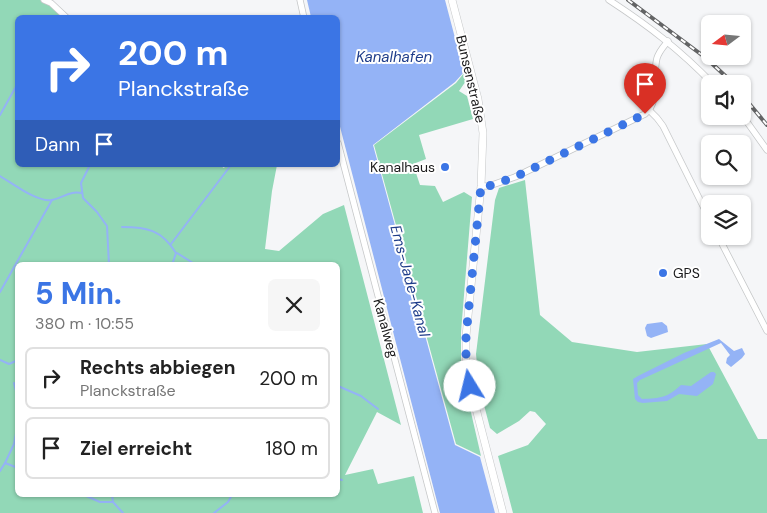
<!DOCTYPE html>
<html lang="de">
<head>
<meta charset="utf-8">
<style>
	body { margin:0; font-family:"DM Sans",sans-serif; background:#f6f6f6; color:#222; height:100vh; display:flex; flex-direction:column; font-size:19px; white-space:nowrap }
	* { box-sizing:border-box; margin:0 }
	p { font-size:16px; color:#767676 }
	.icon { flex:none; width:28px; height:28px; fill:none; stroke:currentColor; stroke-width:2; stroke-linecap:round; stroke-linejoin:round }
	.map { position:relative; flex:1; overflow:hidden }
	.drawer { position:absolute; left:15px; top:262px; width:325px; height:235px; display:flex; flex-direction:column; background:#fff; border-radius:8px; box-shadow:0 1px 4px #0004 }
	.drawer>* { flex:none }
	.banner { position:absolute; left:15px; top:15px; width:325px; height:152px; border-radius:8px; box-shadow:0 1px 4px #0004; background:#3b75e5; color:#fff; overflow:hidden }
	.needle { width:32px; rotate:254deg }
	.fabs { position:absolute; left:701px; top:15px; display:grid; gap:10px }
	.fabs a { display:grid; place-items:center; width:50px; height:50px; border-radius:8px; background:#fff; box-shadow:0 1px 4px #0004; font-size:25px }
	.pin { position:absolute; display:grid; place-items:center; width:42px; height:42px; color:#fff; margin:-51px -21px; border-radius:50% 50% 50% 0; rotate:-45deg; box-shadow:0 0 5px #0007 }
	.pin .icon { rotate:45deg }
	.me { position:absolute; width:55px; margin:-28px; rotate:351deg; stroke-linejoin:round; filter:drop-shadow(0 0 4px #0008) }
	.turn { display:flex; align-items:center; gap:18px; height:105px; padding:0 20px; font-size:22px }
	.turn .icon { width:65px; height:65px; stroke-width:2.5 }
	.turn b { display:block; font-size:35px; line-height:42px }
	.then { display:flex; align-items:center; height:48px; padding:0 20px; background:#0003; gap:10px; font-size:19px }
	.round { display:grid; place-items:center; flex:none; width:52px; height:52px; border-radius:8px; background:#f6f6f6 }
	.summary { display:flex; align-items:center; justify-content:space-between; height:85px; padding:0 20px }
	h1 { font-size:30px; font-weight:700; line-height:38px; color:#3b75e5 }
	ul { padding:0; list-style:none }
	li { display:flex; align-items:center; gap:15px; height:62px; margin:0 10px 8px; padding:0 10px; border:2px solid #e0e0e0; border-radius:8px }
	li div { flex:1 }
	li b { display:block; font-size:19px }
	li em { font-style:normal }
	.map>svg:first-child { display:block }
	.green { fill:#92d8b7; fill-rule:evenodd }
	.water { fill:#94b3f6 }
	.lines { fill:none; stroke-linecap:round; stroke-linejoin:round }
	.stream { stroke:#94b3f6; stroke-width:2 }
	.minor-casing { stroke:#c5c7c8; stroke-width:7 }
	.tertiary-casing { stroke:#c5c7c8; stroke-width:8 }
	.minor { stroke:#fff; stroke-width:5.5 }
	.tertiary { stroke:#fff; stroke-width:7 }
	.rail-casing { stroke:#636465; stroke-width:4 }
	.rail { stroke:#fff; stroke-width:2; stroke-dasharray:5.5; stroke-linecap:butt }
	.route { stroke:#3b75e5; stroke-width:9; stroke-dasharray:0 16.2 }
	.poi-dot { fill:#3b75e5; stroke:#fff; stroke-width:2 }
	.labels { text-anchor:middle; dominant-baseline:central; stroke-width:4; stroke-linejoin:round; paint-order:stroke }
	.street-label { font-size:14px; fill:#1c1c1d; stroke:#fff }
	.poi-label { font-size:14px; fill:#1c1c1d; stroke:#fff; text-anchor:end }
	.water-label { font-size:15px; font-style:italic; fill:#1f3d8a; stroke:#fff }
</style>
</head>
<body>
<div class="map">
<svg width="767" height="513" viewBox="0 0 767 513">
	<rect width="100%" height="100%" fill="#f5f6f8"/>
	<!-- green -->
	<g class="green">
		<path d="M0,0h40l9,4 16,13 -47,1v147h201l5,3 2,-3h51l-5,26 -7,58 14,2 44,-37 21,-9 57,220 -24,-13 -32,63 28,-6 5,15 36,-8 9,37h-423zM18,265h320v230h-320z"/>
		<polygon points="464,73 468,78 459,91 467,96 473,119 419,135 426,159 413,164 420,185 435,186 443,202 464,192 472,197 461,332 461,369 481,456 456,444 374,145 456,83"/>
		<polygon points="525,180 540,315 572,342 637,352 707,344 758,439 767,439 767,513 513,513 498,456 528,445 546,424 535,412 530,411 519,421 497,434 490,428 479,386 476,354 495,200 499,188"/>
	</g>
	<!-- water -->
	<g class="water">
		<polygon points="307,0 445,0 464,72 455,82 373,145 455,445 480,457 495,513 440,513 338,119 338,18 311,17"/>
		<polygon points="662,322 667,326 668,332 651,338 647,336 645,328 647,324"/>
		<path d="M719,339l15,12 8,-3 3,6 -3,4 -11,9 -5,-4 1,-5 3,-3 -9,-12 -81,37 -3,3 1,12 4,4c19,-1 25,-1 39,-14l10,1 20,-14h3l2,2 -3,10 -16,12 -18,-2 -12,7 -24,2 -5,-1 -3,-3 -2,-20 5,-3 46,-23z"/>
	</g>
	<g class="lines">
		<!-- stream -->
		<g class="stream">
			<polyline points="0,115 18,83"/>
			<polyline points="90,165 81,183 83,198 97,212 107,226 109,265"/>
			<path d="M0,176c12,7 38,27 52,24 13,-3 16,-9 30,-7"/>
			<path d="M122,227c25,0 40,3 54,26l-4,12"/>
			<polyline points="171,244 231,165"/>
			<polyline points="177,253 193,263 212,265"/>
			<polyline points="0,292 52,200"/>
			<polyline points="0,360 9,364 18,360"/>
			<polyline points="14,383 18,399"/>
			<polyline points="338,386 361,396 378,409"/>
			<polyline points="5,463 14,444 18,423"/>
			<polyline points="0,471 5,463 18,468"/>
			<polyline points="338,479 342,480"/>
			<polyline points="84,495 100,502 113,502"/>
			<polyline points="112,495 113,502 123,513"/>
			<polyline points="214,513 228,502 232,495"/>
		</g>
		<!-- minor casing -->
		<g class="minor-casing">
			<g id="minor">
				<polyline points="44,0 51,3 67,18"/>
				<polyline points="300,0 304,18"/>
				<path d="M609,0c40,26 71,50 104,84"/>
				<polyline points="649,110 657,118 663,126 710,220"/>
				<polyline points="742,115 767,150"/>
				<polyline points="338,143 435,513"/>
				<path d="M481,186h8l26,-9 130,-63c16,-13 7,-38 12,-56 2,-7 7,-12 11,-17"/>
				<polyline points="718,236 767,331"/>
			</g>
		</g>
		<!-- tertiary casing -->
		<g class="tertiary-casing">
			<polyline id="tertiary" points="452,0 478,99 483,133 481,186 466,336 466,370 503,513"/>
		</g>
		<!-- minor -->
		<use href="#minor" class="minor"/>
		<!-- tertiary -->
		<use href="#tertiary" class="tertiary"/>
		<!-- rail casing -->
		<g class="rail-casing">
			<g id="rail">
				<polyline points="628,0 706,58 734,84"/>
				<polyline points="742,95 767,125"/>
			</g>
		</g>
		<!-- rail -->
		<use href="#rail" class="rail"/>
	</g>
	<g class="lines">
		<!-- route -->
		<polyline class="route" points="470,386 466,370 466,336 481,186 489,186 515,177 645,114"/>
	</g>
	<!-- markers -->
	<g class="poi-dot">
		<circle cx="445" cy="167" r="5"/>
		<circle cx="663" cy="273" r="5"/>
	</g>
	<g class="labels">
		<!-- street labels -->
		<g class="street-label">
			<text transform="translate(471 79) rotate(77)">Bunsenstraße</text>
			<text transform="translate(386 328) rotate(75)">Kanalweg</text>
		</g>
		<!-- poi labels -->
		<g class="poi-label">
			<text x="435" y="167">Kanalhaus</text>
			<text x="673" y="273" text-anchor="start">GPS</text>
		</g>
		<!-- water labels -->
		<g class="water-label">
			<text x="394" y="57">Kanalhafen</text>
			<text transform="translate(410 281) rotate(75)">Ems-Jade-Kanal</text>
		</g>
	</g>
</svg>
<div class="fabs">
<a><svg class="needle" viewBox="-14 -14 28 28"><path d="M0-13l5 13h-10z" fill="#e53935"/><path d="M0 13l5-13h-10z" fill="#767676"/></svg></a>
<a><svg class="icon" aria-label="sound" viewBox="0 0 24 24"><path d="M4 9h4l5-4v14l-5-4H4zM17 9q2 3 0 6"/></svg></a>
<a><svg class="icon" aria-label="search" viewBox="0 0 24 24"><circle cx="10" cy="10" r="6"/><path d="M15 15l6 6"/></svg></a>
<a><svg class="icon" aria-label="layers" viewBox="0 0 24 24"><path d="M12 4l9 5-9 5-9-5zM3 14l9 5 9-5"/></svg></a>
</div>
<div class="pin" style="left:645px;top:114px;background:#d93025"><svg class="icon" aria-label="arrive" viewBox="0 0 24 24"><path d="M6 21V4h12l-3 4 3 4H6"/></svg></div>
<svg class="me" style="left:470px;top:386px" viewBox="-20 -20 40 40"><circle r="19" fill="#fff"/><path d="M0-13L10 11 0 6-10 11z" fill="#3b75e5"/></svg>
<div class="banner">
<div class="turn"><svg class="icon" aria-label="right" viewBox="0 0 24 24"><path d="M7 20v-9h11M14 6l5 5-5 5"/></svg><div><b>200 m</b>Planckstraße</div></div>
<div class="then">Dann<svg class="icon" aria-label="arrive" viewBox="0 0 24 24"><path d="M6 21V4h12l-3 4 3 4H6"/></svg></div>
</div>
<section class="drawer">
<div class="summary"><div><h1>5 Min.</h1><p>380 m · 10:55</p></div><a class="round"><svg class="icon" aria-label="close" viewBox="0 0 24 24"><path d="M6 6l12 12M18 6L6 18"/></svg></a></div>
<ul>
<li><svg class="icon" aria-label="right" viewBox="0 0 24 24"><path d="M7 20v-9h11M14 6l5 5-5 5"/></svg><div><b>Rechts abbiegen</b><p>Planckstraße</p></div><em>200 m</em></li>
<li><svg class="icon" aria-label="arrive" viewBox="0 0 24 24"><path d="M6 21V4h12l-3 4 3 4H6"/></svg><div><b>Ziel erreicht</b></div><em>180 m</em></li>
</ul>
</section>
</div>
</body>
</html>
